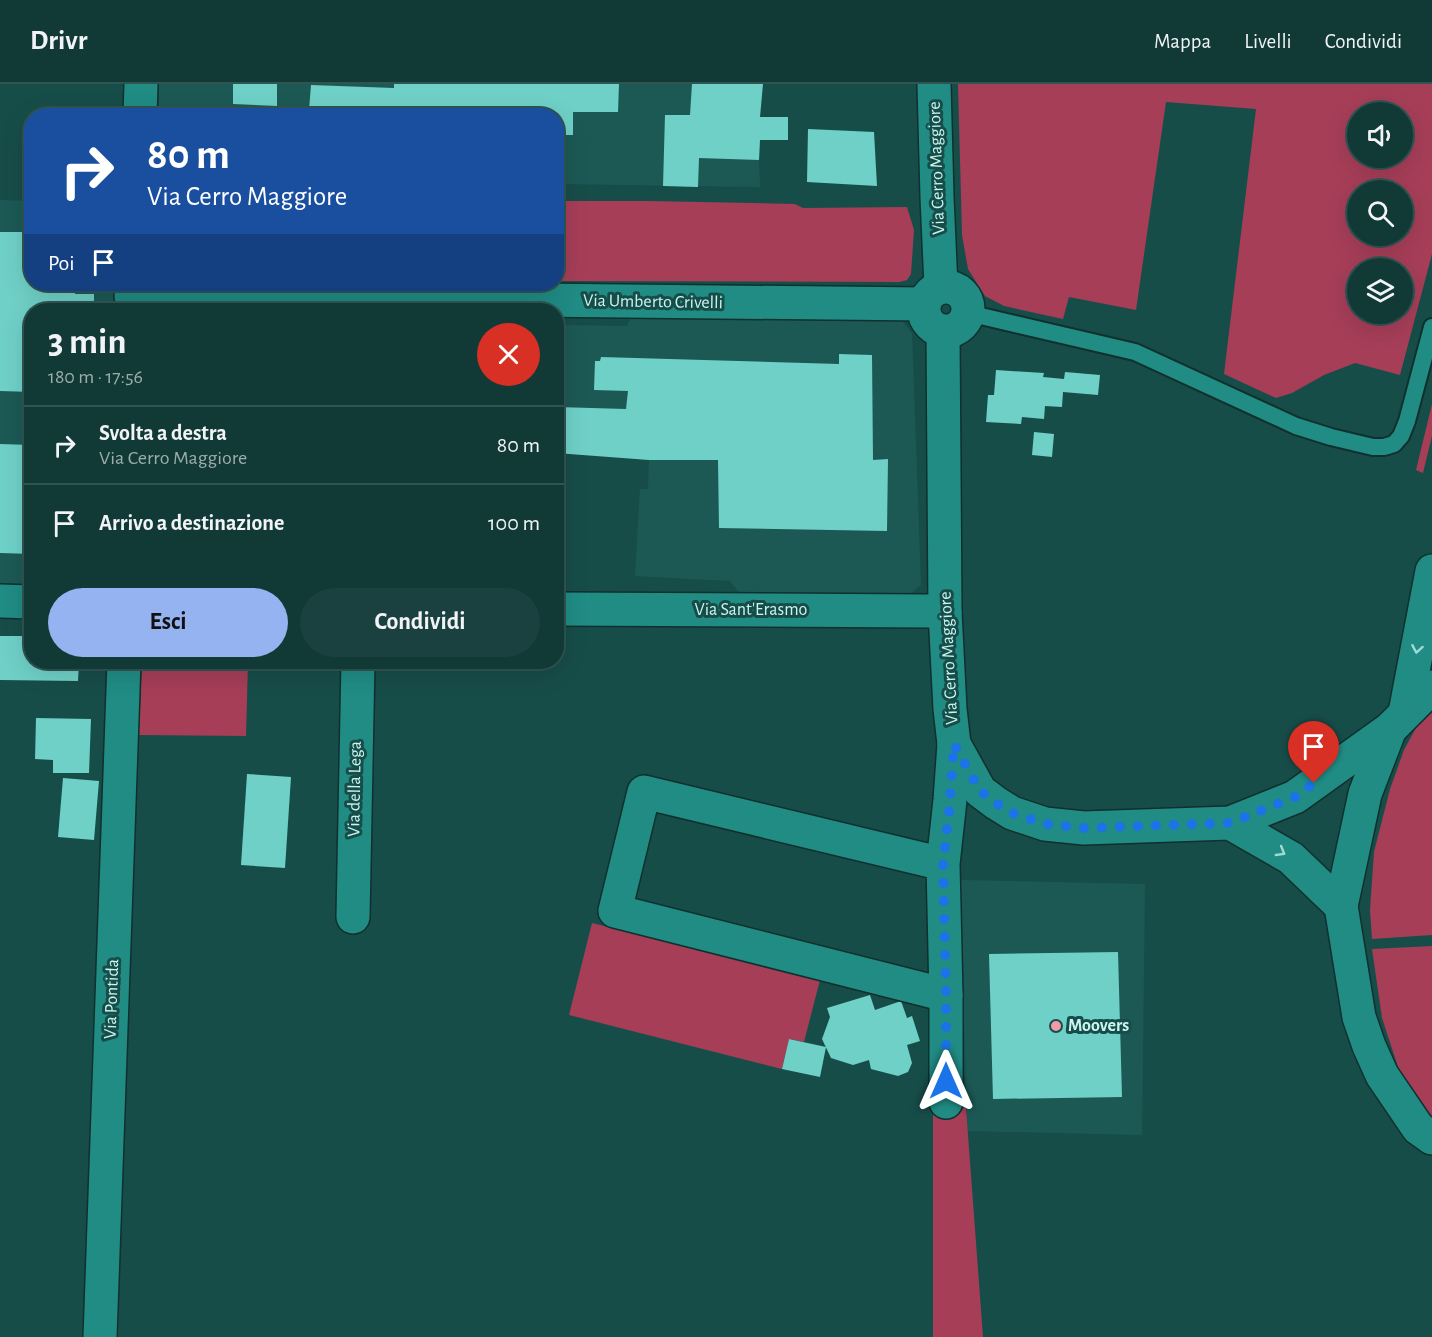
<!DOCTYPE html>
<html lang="it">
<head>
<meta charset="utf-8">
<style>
	body { margin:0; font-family:"Alegreya Sans",sans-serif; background:#1a413f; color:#f1f3f6; height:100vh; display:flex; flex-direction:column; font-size:22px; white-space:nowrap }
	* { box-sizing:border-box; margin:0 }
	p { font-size:20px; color:#9cadad }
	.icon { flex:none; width:33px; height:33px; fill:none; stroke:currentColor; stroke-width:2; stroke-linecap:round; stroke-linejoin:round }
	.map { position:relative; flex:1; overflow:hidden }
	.panel { position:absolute; left:24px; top:219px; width:540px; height:366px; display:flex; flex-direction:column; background:#113a37; border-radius:24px; box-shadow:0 6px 24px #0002,0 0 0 2px #305452 }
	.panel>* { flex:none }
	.banner { position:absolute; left:24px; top:24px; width:540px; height:183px; border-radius:24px; box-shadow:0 6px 24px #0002,0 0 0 2px #305452; background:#1a4fa0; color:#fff; overflow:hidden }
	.fabs { position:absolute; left:1347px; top:18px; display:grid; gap:12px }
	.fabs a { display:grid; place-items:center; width:66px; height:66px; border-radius:50%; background:#113a37; box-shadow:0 6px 24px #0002,0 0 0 2px #305452; font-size:30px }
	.pin { position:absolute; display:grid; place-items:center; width:51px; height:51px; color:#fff; margin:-62px -26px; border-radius:50% 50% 50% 0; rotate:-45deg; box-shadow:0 0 6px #0007 }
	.pin .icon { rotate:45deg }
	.me { position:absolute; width:66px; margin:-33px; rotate:0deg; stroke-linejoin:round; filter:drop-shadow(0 0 4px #0008) }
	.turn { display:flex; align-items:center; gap:21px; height:126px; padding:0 24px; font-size:27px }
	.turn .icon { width:78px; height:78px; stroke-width:2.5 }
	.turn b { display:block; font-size:42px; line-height:51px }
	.then { display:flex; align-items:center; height:57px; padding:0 24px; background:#0003; gap:12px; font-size:22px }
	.round { display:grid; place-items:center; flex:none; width:63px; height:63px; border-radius:32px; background:#1a413f }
	.overview { display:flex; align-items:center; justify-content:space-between; height:102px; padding:0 24px }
	h1 { font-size:36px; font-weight:600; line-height:45px }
	.action { display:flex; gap:12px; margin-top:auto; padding:12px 24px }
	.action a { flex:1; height:69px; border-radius:36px; background:#95b2f1; color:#111; font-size:24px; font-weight:600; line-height:69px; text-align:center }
	.action a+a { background:#1a413f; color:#f1f3f6 }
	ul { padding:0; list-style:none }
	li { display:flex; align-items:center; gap:18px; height:78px; padding:0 24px; border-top:2px solid #305452 }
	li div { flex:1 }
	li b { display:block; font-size:22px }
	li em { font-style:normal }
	header { display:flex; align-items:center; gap:36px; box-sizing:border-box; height:84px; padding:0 30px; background:#113a37; border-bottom:2px solid #305452 }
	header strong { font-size:28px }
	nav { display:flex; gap:33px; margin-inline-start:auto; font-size:21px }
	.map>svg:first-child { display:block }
	.built { fill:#1c5955 }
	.green { fill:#a63e58; fill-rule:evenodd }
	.building { fill:#6fd0c7 }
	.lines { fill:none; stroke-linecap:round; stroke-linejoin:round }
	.service-casing { stroke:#10302d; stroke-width:20 }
	.minor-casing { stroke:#10302d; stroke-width:36 }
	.tertiary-casing { stroke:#10302d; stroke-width:36 }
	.service { stroke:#208c84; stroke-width:16 }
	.minor { stroke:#208c84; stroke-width:33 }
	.tertiary { stroke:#208c84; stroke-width:33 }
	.oneway { stroke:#9fdbd5 }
	.route { stroke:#1a73e8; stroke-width:10; stroke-dasharray:0 18 }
	.poi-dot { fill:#f39aaa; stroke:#174d49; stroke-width:2 }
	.labels { text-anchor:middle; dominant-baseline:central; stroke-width:6; stroke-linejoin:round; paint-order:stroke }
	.street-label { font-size:18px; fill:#c9f5f0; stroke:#174d49 }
	.poi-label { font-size:18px; font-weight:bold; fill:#c9f5f0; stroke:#174d49; text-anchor:start }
</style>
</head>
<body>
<header>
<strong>Drivr</strong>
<nav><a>Mappa</a><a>Livelli</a><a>Condividi</a></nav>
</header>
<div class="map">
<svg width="1432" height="1253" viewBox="0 0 1432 1253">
	<rect width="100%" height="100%" fill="#174d49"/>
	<!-- built -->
	<g class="built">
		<polygon points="159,0 752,0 761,40 759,76 760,103 557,100 556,32 158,31"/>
		<polygon points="0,116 31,117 32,200 124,200 124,226 32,226 31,509 0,509"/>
		<polygon points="633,230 902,237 912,249 921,501 906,513 741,511 730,497 635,492 640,405 648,405 649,376 557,369 556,241 627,242"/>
		<polygon points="960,796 1145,800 1142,1051 967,1047"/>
	</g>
	<!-- green -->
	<g class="green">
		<path d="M958,0h474v170l-32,121 -45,-12 -31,12 -32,18 -16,5 -52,-24 32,-265 -90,-7 -30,208 -67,-13 -6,22 -59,-13 -19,-10 -17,-27 -6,-34zM1402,28v46h-44v-46zM1358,106h44v46h-44zM1402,184v46h-44v-46z"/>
		<polygon points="557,117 648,117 795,120 803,124 907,123 914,146 911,190 907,196 900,198 557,197"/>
		<polygon points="1432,320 1432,352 1423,389 1416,386"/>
		<polygon points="142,578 248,578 246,652 139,651"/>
		<polygon points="1432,623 1432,851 1372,855 1370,826 1374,768 1390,705 1404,666 1418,640"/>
		<polygon points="592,839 820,896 804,958 789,955 782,985 569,931"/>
		<polygon points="1432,862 1432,1032 1415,1015 1399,986 1382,934 1372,865"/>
		<polygon points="933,1019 966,1024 983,1253 933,1253"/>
	</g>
	<!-- building -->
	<g class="building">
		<polygon points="233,0 277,0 277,22 233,20"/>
		<polygon points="394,0 619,0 618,28 573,28 573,51 556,51 556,32 437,32 437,27 406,27 405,32 318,32 318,26 309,26 311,1 394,4"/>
		<polygon points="692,0 763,0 760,33 788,33 788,56 760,56 759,76 699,74 698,103 663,102 665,31 690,31"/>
		<polygon points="808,45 874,48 877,102 807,98"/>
		<polygon points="0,148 32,148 32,200 76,200 75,210 94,210 94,226 32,226 32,308 0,307"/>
		<polygon points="839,270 872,271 873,376 888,375 887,447 719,444 718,376 649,376 556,369 557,323 626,325 628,307 594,306 595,277 600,277 601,273 839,280"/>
		<polygon points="996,286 1044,289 1043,293 1064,295 1065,288 1100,291 1098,311 1063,308 1062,323 1045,322 1044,335 1022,333 1021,340 986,338 988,311 994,311"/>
		<polygon points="1034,348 1054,350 1052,373 1032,371"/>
		<polygon points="0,360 32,361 32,470 0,469"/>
		<polygon points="0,552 32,552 32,578 79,578 78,597 0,596"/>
		<polygon points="36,634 91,635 89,689 53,689 53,676 35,675"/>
		<polygon points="247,690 291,693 285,784 241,781"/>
		<polygon points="63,694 99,697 94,756 58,753"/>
		<polygon points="1118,868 1122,1013 993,1015 989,870"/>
		<polygon points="870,911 875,926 901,917 907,934 912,932 920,957 907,961 912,979 908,988 898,992 871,985 869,976 853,981 831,974 822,955 830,933 827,924"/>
		<polygon points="789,955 826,963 820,993 782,985"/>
	</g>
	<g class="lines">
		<!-- service casing -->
		<g class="service-casing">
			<polyline id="service" points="968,229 1135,268 1296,342 1331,353 1373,363 1384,363 1394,360 1401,352 1407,337 1432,243"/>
		</g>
		<!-- minor casing -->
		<g class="minor-casing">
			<g id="minor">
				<polyline points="934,0 937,113 941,203"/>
				<polyline points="140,32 141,0"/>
				<circle cx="946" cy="225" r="22"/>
				<polyline points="131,212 924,220"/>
				<polyline points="943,248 945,528 950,625 954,660 980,707 996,719 1012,729 1045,740 1084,744 1230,739 1295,713 1390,645"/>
				<polyline points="0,517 32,518"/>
				<polyline points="556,525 929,527 945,528"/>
				<polyline points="1230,739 1291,774 1341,822"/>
				<polyline points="943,780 644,708 615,827 946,911 943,780 950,716 954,660"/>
				<polyline points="353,833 358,578"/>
				<polyline points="946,1018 946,911"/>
				<polyline points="100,1253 124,578"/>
			</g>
		</g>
		<!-- tertiary casing -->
		<g class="tertiary-casing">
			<g id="tertiary">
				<polyline points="1432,603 1390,645 1365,710 1341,822 1359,933 1369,962 1382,991 1418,1044 1432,1054"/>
				<polyline points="1405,629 1432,487"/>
			</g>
		</g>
		<!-- service -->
		<use href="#service" class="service"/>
		<!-- minor -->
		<use href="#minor" class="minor"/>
		<!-- tertiary -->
		<use href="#tertiary" class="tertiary"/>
	</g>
	<!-- one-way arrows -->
	<defs><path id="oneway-chevron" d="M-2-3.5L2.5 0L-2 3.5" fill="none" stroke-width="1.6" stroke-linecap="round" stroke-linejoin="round" transform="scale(1.5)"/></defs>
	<g class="oneway">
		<use href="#oneway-chevron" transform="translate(1417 565) rotate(100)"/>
		<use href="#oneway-chevron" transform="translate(1281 768) rotate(31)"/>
	</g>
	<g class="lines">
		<!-- route -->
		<polyline class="route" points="946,997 946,911 943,780 949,728 954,660 980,707 996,719 1012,729 1045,740 1084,744 1230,739 1295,713 1314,699"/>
	</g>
	<!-- markers -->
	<circle class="poi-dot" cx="1056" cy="942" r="6"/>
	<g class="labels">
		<!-- street labels -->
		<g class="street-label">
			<text transform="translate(937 84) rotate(-92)">Via Cerro Maggiore</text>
			<text transform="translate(653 218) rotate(1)">Via Umberto Crivelli</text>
			<text x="751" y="526">Via Sant'Erasmo</text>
			<text transform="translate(949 574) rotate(-93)">Via Cerro Maggiore</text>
			<text transform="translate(355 705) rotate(-89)">Via della Lega</text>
			<text transform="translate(112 915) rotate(-88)">Via Pontida</text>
		</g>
		<!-- poi labels -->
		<g class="poi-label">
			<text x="1068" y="942">Moovers</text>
		</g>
	</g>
</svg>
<div class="fabs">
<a><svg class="icon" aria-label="sound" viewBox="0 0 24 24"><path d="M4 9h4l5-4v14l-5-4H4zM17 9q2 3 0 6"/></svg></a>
<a><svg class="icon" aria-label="search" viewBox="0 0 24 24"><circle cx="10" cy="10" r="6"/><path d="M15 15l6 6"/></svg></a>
<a><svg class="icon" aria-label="layers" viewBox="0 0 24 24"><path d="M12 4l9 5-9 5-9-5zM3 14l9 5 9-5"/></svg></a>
</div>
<div class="pin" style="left:1314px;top:699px;background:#d93025"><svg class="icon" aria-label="arrive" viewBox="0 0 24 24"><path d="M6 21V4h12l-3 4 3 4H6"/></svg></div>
<svg class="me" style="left:946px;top:997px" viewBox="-20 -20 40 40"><path d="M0-17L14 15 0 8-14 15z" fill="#1a73e8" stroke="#fff" stroke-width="4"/></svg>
<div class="banner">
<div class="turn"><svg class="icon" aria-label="right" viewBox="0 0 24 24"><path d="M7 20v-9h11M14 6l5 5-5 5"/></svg><div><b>80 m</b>Via Cerro Maggiore</div></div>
<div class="then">Poi<svg class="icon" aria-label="arrive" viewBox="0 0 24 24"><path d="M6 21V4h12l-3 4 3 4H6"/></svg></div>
</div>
<section class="panel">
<div class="overview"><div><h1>3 min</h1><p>180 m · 17:56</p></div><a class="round" style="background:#d93025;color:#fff"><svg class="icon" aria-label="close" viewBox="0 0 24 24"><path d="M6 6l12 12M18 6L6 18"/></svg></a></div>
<ul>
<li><svg class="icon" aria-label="right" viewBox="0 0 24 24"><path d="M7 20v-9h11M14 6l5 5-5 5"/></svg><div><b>Svolta a destra</b><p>Via Cerro Maggiore</p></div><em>80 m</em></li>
<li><svg class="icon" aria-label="arrive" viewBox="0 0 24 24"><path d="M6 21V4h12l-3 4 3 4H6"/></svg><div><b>Arrivo a destinazione</b></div><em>100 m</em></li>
</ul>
<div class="action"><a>Esci</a><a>Condividi</a></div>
</section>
</div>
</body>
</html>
